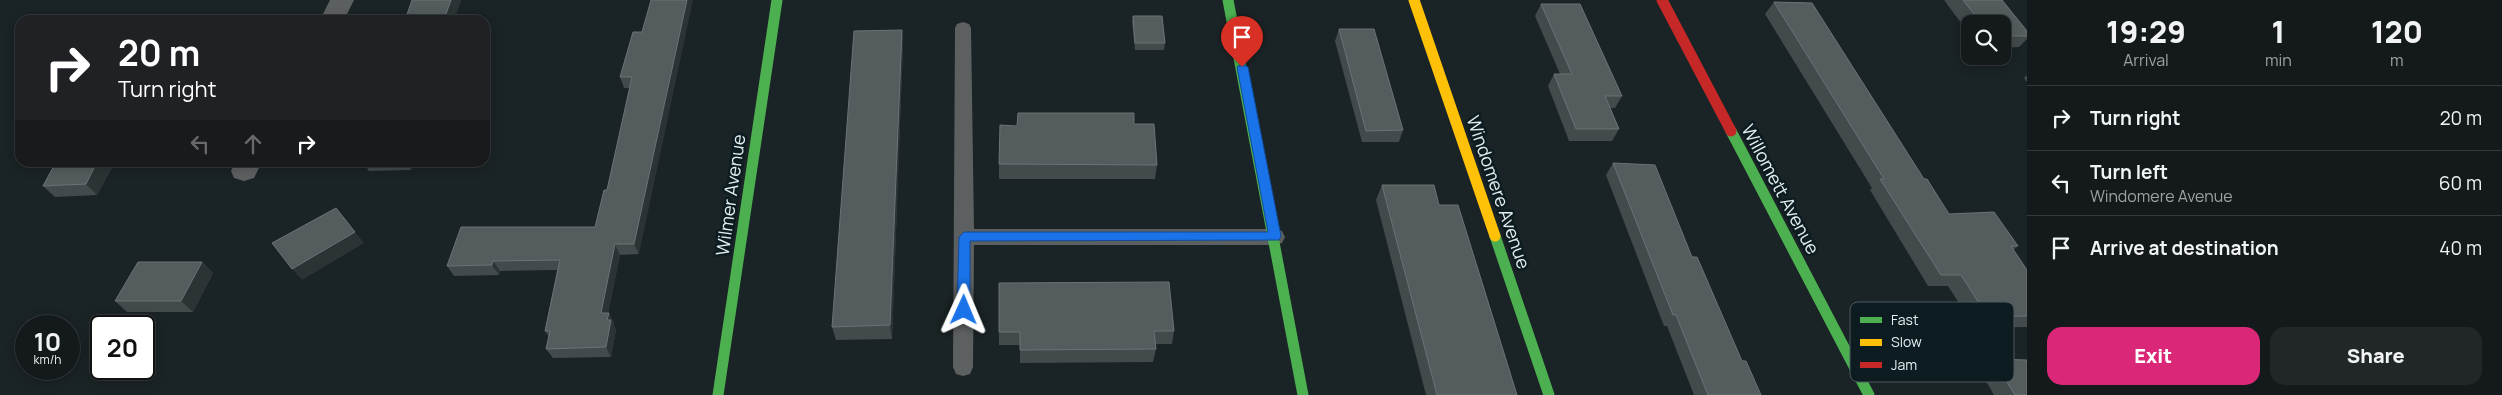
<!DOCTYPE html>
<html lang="en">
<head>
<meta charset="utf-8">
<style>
	body { margin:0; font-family:Manrope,sans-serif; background:#212729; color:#f1f3f6; height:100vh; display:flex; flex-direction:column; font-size:19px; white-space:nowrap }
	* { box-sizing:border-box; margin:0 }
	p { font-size:16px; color:#9da1a3 }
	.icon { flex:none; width:28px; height:28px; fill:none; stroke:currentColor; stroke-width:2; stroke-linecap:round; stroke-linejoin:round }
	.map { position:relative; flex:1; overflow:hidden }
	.drawer { display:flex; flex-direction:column; background:#141a1c; width:475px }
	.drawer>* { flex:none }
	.top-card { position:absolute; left:15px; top:15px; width:475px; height:152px; border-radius:15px; box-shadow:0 2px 12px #0003,0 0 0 1px #33383b; background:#202124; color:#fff; overflow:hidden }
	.buttons { position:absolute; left:1961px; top:15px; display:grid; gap:10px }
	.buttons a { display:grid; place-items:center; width:50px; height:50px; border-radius:10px; background:#141a1c; box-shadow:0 2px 12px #0003,0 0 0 1px #33383b; font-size:25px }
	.speed { position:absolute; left:15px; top:315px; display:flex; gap:10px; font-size:25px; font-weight:700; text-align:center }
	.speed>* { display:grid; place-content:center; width:65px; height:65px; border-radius:50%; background:#141a1c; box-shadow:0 2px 12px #0003,0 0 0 1px #33383b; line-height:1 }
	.speed small { font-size:12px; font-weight:400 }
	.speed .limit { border:2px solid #111; border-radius:8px; background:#fff; color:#111 }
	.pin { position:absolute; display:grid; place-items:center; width:42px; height:42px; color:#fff; margin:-51px -21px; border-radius:50% 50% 50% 0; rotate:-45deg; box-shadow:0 0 5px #0007 }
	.pin .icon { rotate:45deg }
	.me { position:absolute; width:55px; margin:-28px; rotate:1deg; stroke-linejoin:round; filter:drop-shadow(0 0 4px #0008) }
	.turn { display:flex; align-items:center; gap:18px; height:105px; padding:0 20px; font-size:22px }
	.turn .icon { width:65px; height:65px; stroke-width:2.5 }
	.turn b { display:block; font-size:35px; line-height:42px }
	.lanes { display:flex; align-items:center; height:48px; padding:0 20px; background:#0003; justify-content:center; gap:25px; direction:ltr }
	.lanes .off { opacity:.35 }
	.eta { display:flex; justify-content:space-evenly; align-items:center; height:85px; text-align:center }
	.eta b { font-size:30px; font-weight:800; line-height:35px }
	.primary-button { display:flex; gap:10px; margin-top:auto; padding:10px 20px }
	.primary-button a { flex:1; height:58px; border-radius:15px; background:#db2777; color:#fff; font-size:20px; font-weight:800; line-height:58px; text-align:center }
	.primary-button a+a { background:#212729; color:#f1f3f6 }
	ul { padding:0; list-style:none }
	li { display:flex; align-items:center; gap:15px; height:65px; padding:0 20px; border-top:1px solid #33383b }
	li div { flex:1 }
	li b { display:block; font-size:19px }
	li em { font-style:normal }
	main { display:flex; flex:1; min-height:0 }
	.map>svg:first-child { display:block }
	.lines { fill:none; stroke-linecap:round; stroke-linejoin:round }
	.lane { fill:#5d6061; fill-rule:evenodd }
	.street { fill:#5d6061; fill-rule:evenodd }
	.fast { stroke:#4caf50; stroke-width:11 }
	.slow { stroke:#ffc107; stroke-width:11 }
	.jam { stroke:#c62828; stroke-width:11 }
	.wall { fill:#424a4c }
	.shaded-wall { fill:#2b3335 }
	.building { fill:#545c5e; stroke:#6a7375 }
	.route { fill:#1a73e8; stroke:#114b97 }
	.labels { text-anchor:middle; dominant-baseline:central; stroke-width:5; stroke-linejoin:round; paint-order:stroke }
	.street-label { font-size:18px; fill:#e4eef2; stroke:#0c1c21 }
	.key { fill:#0c1c21; stroke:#4d5b60; stroke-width:1 }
	.key-label { font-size:14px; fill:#e4eef2 }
</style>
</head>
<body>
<main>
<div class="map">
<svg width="2027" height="395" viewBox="0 0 2027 395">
	<rect width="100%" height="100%" fill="#1a2325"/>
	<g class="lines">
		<!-- lane -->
		<polygon class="lane" points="963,22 969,24 971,28 974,229 1275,229 1282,231 1285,237 1282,243 1275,245 974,245 973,367 970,374 963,376 956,374 953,367 955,28 957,24"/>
		<!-- street -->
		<g class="street">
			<polygon points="330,0 354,0 344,20 320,20"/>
			<polygon points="235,162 262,162 254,178 244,181 234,178 231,171"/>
		</g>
		<!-- fast -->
		<g class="fast">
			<polyline points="1228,0 1303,395"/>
			<polyline points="1731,131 1869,395"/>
			<polyline points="1495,236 1549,395"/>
			<polyline points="718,395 777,0"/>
		</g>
		<!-- slow -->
		<polyline class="slow" points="1414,0 1495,236"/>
		<!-- jam -->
		<polyline class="jam" points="1662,0 1731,131"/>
	</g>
	<!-- wall -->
	<g class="wall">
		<polygon points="412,0 461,0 454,20 405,20"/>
		<polygon points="1944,0 2002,0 2027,31 2027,39 2019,47 2002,48 2002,24 1970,24 1970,35"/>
		<polygon points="1774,2 1924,179 1949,214 2018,246 2013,250 2027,270 2027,327 1975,328 1948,286 1928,286 1870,190 1872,188 1765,14"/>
		<polygon points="1541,4 1622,96 1615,108 1610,108 1619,129 1612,141 1569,141 1548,86 1554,74 1560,74 1535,16"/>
		<polygon points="1133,16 1165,43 1164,50 1135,50 1132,22"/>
		<polygon points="1339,29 1403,130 1399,142 1362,142 1335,41"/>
		<polygon points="902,30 903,45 892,339 836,340 832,327"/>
		<polygon points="633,32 639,254 620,255 608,313 614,323 614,325 616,330 611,357 553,358 546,349 549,337 545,331 557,270 500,271 499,275 454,276 447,266 595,227 607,190 630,88 624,88 620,77"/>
		<polygon points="2027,75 2027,82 2024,78"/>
		<polygon points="1134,124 1157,165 1155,179 999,179 999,164 1017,126"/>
		<polygon points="115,162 97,195 55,197 43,186"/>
		<polygon points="363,162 414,162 411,170 369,171"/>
		<polygon points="1613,163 1692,257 1742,361 1761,395 1694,395 1667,326 1664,326 1606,175"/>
		<polygon points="1382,185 1439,205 1517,395 1426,395 1376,200"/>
		<polygon points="202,262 213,273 193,312 127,312 115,301"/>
		<polygon points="999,283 1174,331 1172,344 1155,344 1156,349 1153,362 1020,363 1020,345 999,345"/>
		<polygon points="1993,359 2027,395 1994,395 1979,369"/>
	</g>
	<!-- shaded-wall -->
	<g class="shaded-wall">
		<polygon points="451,0 461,0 454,20 449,20 446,14"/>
		<polygon points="687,0 693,0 639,254 634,244"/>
		<polygon points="440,15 443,20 438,20"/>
		<polygon points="902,30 903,45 892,339 890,325"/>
		<polygon points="97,162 115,162 97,195 86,184"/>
		<polygon points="406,162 414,162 411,170"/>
		<polygon points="355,232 364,243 302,280 292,269"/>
		<polygon points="615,244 620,255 606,323 601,313"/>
		<polygon points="493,261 500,271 499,275 492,265"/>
		<polygon points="202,262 213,273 193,312 181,301"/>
		<polygon points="609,313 614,323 614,325 616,330 611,357 606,347 607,320"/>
	</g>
	<!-- building -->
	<g class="building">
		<polygon points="412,0 451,0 446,14 440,15 438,20 405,20"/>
		<polygon points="651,0 687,0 634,244 615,244 601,313 609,313 607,320 611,320 606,347 546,349 550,331 545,331 560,260 493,261 492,265 447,266 461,227 595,227 604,190 607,190 632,77 620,77 633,32 642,32"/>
		<polygon points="1963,0 2002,0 2027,31 2027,36 2002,36 2002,24 1982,24"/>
		<polygon points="1774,2 1812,3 1924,179 1927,179 1949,214 1994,212 2018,246 2011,246 2027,270 2027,316 1988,317 1961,275 1941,275 1880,179 1884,179"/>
		<polygon points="1541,4 1580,4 1622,96 1605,96 1619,129 1576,129 1554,74 1572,74"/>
		<polygon points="1133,16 1162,16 1165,43 1135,43"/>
		<polygon points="1339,29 1374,29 1403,130 1366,131"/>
		<polygon points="902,30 890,325 832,327 854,31"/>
		<polygon points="1018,113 1134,113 1134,124 1154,124 1157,165 999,164 1000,125 1017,126"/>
		<polygon points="56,162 97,162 86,184 43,186"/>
		<polygon points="1613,163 1655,165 1692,257 1697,257 1742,361 1746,361 1761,395 1708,395 1676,315 1673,315"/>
		<polygon points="1382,185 1434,185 1439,205 1458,205 1517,395 1437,395"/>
		<polygon points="336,208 355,232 292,269 272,243"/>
		<polygon points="138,262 202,262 181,301 115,301"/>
		<polygon points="1169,282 1174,331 1154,331 1156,349 1020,350 1020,332 999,332 999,283"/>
		<polygon points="1993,359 2027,360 2027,395 2015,395"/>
	</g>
	<!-- route -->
	<polygon class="route" points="1242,64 1248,67 1281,236 1279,240 970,241 970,310 968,314 959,314 957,310 959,237 964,232 1268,232 1237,67"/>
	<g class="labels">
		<!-- street labels -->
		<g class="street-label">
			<text transform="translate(1781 189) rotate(62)">Willomett Avenue</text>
			<text transform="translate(1499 192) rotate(71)">Windomere Avenue</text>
			<text transform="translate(730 195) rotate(-82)">Wilmer Avenue</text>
		</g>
	</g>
	<!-- legend -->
	<rect x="1850" y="302" width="164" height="80" rx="8" class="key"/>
	<rect x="1860" y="317" width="22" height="6" fill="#4caf50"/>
	<rect x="1860" y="339" width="22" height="7" fill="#ffc107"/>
	<rect x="1860" y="362" width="22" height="6" fill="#c62828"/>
	<g class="key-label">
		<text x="1891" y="325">Fast</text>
		<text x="1891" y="347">Slow</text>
		<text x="1891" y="370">Jam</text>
	</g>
</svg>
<div class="buttons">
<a><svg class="icon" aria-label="search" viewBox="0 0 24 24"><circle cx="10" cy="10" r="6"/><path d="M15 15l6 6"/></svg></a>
</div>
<div class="speed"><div>10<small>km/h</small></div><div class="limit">20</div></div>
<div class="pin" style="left:1242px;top:67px;background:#d93025"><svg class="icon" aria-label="arrive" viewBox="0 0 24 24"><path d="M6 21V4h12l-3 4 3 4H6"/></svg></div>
<svg class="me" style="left:964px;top:310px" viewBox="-20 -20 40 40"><path d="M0-17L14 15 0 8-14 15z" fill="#1a73e8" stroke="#fff" stroke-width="4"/></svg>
<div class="top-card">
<div class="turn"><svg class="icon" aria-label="right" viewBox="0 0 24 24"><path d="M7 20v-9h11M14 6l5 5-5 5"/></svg><div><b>20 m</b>Turn right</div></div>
<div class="lanes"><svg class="icon off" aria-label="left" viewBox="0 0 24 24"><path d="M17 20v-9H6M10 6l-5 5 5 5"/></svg><svg class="icon off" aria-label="ahead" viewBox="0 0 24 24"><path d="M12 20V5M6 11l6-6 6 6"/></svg><svg class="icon" aria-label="right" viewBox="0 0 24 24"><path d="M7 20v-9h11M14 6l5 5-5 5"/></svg></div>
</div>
</div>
<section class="drawer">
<div class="eta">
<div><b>19:29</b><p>Arrival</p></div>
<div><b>1</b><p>min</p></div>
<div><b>120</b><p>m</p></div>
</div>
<ul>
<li><svg class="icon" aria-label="right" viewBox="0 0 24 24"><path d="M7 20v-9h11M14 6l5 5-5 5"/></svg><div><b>Turn right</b></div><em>20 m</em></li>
<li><svg class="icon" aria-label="left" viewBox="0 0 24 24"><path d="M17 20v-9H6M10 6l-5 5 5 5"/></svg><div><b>Turn left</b><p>Windomere Avenue</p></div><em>60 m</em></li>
<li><svg class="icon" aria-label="arrive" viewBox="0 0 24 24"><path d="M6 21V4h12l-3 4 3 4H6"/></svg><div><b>Arrive at destination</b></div><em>40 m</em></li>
</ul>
<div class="primary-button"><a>Exit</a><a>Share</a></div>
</section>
</main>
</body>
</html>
